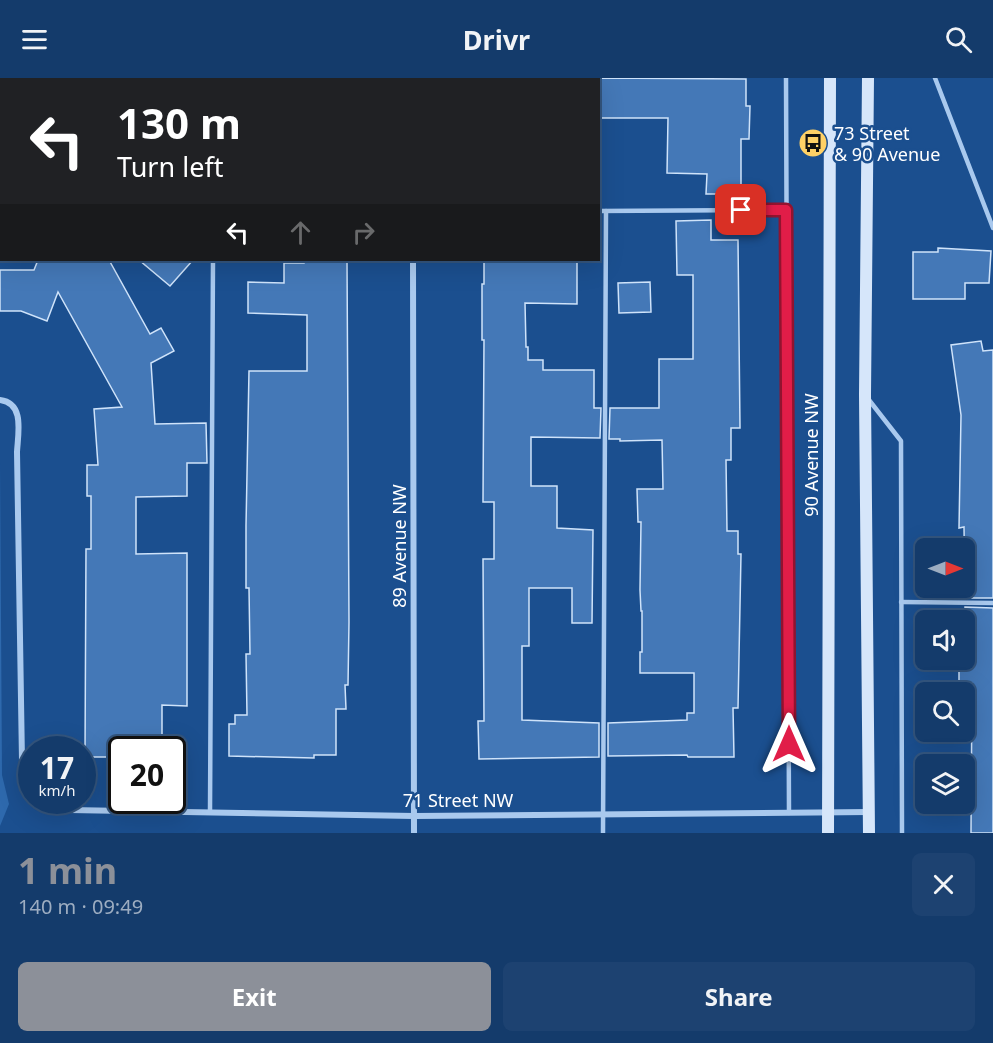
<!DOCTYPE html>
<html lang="en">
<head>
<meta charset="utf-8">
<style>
	body { margin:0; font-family:"Noto Sans",sans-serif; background:#1d4271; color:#f1f3f6; height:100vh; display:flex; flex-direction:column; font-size:22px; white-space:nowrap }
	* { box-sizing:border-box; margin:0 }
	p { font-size:20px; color:#9dadc1 }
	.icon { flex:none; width:33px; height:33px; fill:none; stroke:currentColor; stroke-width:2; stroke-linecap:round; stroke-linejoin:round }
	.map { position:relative; height:755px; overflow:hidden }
	.details { display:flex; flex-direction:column; background:#143b6b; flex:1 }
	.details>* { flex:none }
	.hud { position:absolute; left:0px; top:0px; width:600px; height:183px; box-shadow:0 6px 24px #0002,0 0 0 2px #33557e; background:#202124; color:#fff; overflow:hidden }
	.needle { width:39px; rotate:90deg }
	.fabs { position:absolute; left:915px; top:460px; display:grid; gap:12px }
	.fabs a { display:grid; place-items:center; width:60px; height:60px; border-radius:9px; background:#143b6b; box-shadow:0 6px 24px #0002,0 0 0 2px #33557e; font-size:30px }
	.speed { position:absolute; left:18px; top:658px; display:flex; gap:12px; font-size:30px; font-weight:700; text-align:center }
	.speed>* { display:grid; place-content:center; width:78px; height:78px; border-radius:50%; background:#143b6b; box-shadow:0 6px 24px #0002,0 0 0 2px #33557e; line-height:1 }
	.speed small { font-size:15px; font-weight:400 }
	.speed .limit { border:3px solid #111; border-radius:9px; background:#fff; color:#111 }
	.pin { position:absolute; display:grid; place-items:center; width:51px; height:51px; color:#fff; margin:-26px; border-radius:12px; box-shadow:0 3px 9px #0006 }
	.me { position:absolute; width:66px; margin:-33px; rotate:0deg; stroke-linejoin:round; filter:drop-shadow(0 0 4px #0008) }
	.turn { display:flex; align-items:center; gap:21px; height:126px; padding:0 18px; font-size:27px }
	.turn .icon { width:78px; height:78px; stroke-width:2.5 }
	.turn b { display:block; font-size:42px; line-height:51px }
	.lanes { display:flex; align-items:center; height:57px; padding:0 18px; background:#0003; justify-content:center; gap:30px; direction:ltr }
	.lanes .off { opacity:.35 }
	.round { display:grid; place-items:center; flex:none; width:63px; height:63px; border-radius:9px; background:#1d4271 }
	.overview { display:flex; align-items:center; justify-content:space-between; height:102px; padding:0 18px }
	h1 { font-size:36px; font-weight:700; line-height:45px; color:#8c9099 }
	.button { display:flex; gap:12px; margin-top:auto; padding:12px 18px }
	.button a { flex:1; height:69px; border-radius:9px; background:#8c9099; color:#fff; font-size:24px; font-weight:700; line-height:69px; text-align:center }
	.button a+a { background:#1d4271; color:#f1f3f6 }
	header { display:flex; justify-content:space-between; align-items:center; height:78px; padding:0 18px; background:#143b6b; font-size:27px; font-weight:700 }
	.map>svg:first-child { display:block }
	.green { fill:#2e69ad }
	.building { fill:#4478b7; stroke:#cfe3fa; stroke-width:1.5 }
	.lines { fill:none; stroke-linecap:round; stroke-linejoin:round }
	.lane { stroke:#a9c9ee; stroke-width:4.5 }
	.street { stroke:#a9c9ee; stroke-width:6 }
	.secondary { stroke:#d6e6fa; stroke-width:12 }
	.route-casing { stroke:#92132f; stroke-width:15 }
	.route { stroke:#e11d48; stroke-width:10 }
	.labels { text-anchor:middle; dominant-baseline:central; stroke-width:5; stroke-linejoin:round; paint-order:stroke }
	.poi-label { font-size:18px; fill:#fff; stroke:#1b4f8f; text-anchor:start }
	.street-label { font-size:18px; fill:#fff; stroke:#1b4f8f }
</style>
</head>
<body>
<header><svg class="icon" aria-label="menu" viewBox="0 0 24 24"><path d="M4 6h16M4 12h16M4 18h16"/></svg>Drivr<svg class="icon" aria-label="search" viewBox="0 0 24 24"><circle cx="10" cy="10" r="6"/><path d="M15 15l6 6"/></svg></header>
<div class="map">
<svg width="993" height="755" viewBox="0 0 993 755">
	<rect width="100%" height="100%" fill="#1b4f8f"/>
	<!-- green -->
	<polygon class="green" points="0,384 2,697 9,726 0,748"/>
	<!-- building -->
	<g class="building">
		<polygon points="598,0 746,1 746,28 750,28 749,61 741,61 741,116 706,116 707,96 667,95 668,40 598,40"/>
		<polygon points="711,142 711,162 738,162 740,350 731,350 731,382 726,382 727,453 738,453 738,476 741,476 738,630 733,630 734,679 688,679 687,677 608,678 608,645 687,642 687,635 694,635 694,595 640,595 640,574 642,574 642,533 641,533 640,512 641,444 638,444 637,411 663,411 662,362 620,363 620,361 609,361 610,330 659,330 659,281 693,281 693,197 677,197 676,143"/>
		<polygon points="938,170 991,173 989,205 965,205 965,221 913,221 913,174 938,174"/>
		<polygon points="38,182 109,182 150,256 161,250 174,273 151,285 155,346 206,345 207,385 187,385 187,418 136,419 136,476 187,475 187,628 162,627 162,672 122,672 122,679 85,679 86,471 91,471 91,418 87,418 87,387 98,387 94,331 122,329 58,214 47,243 21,233 0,233 0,192 34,192"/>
		<polygon points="139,182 193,182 170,208"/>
		<polygon points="304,182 347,182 349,544 348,607 345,607 346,631 336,631 336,677 314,677 314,680 229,678 229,646 235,646 235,637 247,637 246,576 250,576 249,510 246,510 246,448 249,293 307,293 307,237 248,235 248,204 284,205 284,185 304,185"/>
		<polygon points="484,182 577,182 577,226 525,225 526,269 528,269 528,282 543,282 543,292 594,292 594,330 601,330 600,360 531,359 531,408 557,408 557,450 593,452 592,545 572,545 572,510 529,510 529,568 522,568 522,642 599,645 599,679 479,681 478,643 484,643 483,481 494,481 494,424 483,424 484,262 482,262 482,206 484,206"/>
		<polygon points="650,204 651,234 619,235 618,205"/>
		<polygon points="981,263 983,273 993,272 993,520 965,520 964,449 959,450 961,337 951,267"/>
		<polygon points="965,529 993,530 993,755 971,755 972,605 959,605 959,582 964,582"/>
	</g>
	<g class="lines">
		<!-- lane -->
		<g class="lane">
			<polyline points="786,0 789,735"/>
			<polyline points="935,0 993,150"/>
			<polyline points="215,2 215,0"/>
			<polyline points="598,133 786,132"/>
			<polyline points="0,136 2,136"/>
			<polyline points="869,322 901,363 902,755"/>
			<polyline points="901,524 993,525"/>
			<polyline points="210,734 213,182"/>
			<polyline points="603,755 606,133"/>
		</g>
		<!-- street -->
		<g class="street">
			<polyline points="413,0 413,2"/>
			<polyline points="413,182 414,755"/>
			<path d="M0,322c25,3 18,33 17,52l5,309 5,26 5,5"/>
			<polyline points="40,723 46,730 69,732 414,738 869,734"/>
		</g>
		<!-- secondary -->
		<g class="secondary">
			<polyline points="868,0 865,317 869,755"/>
			<polyline points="828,755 830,0"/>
		</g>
	</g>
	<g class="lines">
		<!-- route casing -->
		<g class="route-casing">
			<polyline id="route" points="741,132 786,132 789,666"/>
		</g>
		<!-- route -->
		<use href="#route" class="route"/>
	</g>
	<!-- icons -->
	<defs>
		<g id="bus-disc" transform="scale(1.5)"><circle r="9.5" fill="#ffd166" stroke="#1b4f8f"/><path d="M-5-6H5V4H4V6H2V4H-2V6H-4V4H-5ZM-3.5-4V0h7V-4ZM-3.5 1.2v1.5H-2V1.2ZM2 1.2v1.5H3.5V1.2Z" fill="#111"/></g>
	</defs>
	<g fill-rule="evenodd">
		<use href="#bus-disc" x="813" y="65"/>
	</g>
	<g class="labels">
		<!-- poi labels -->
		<g class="poi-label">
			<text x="834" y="55">73 Street<tspan x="834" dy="21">&amp; 90 Avenue</tspan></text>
		</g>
		<!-- street labels -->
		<g class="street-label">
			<text transform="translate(811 377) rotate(-90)">90 Avenue NW</text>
			<text transform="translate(399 468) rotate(-90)">89 Avenue NW</text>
			<text x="458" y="722">71 Street NW</text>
		</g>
	</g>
</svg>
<div class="fabs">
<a><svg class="needle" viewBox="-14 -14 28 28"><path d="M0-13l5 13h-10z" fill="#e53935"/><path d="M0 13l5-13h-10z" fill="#9dadc1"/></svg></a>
<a><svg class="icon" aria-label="sound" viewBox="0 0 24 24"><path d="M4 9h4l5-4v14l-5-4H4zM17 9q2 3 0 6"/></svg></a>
<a><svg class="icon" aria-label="search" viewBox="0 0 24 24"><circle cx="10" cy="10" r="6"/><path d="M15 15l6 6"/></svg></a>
<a><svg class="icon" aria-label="layers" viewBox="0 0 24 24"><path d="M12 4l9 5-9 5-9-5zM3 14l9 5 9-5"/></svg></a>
</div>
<div class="speed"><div>17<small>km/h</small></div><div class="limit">20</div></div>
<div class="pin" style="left:741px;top:132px;background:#d93025"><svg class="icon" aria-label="arrive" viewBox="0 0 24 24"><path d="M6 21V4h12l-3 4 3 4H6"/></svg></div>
<svg class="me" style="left:789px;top:666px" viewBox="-20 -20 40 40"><path d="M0-17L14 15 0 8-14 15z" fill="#e11d48" stroke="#fff" stroke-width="4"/></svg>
<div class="hud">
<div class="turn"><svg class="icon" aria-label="left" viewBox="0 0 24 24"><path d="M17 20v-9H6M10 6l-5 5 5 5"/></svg><div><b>130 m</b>Turn left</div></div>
<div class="lanes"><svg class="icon" aria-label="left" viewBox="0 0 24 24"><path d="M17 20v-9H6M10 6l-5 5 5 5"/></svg><svg class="icon off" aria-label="ahead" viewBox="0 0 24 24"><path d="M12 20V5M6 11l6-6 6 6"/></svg><svg class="icon off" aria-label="right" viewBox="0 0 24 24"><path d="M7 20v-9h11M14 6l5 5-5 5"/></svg></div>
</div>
</div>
<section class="details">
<div class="overview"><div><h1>1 min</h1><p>140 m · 09:49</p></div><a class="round"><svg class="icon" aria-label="close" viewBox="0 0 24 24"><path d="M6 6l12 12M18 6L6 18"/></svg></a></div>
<div class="button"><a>Exit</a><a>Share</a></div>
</section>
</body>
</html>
